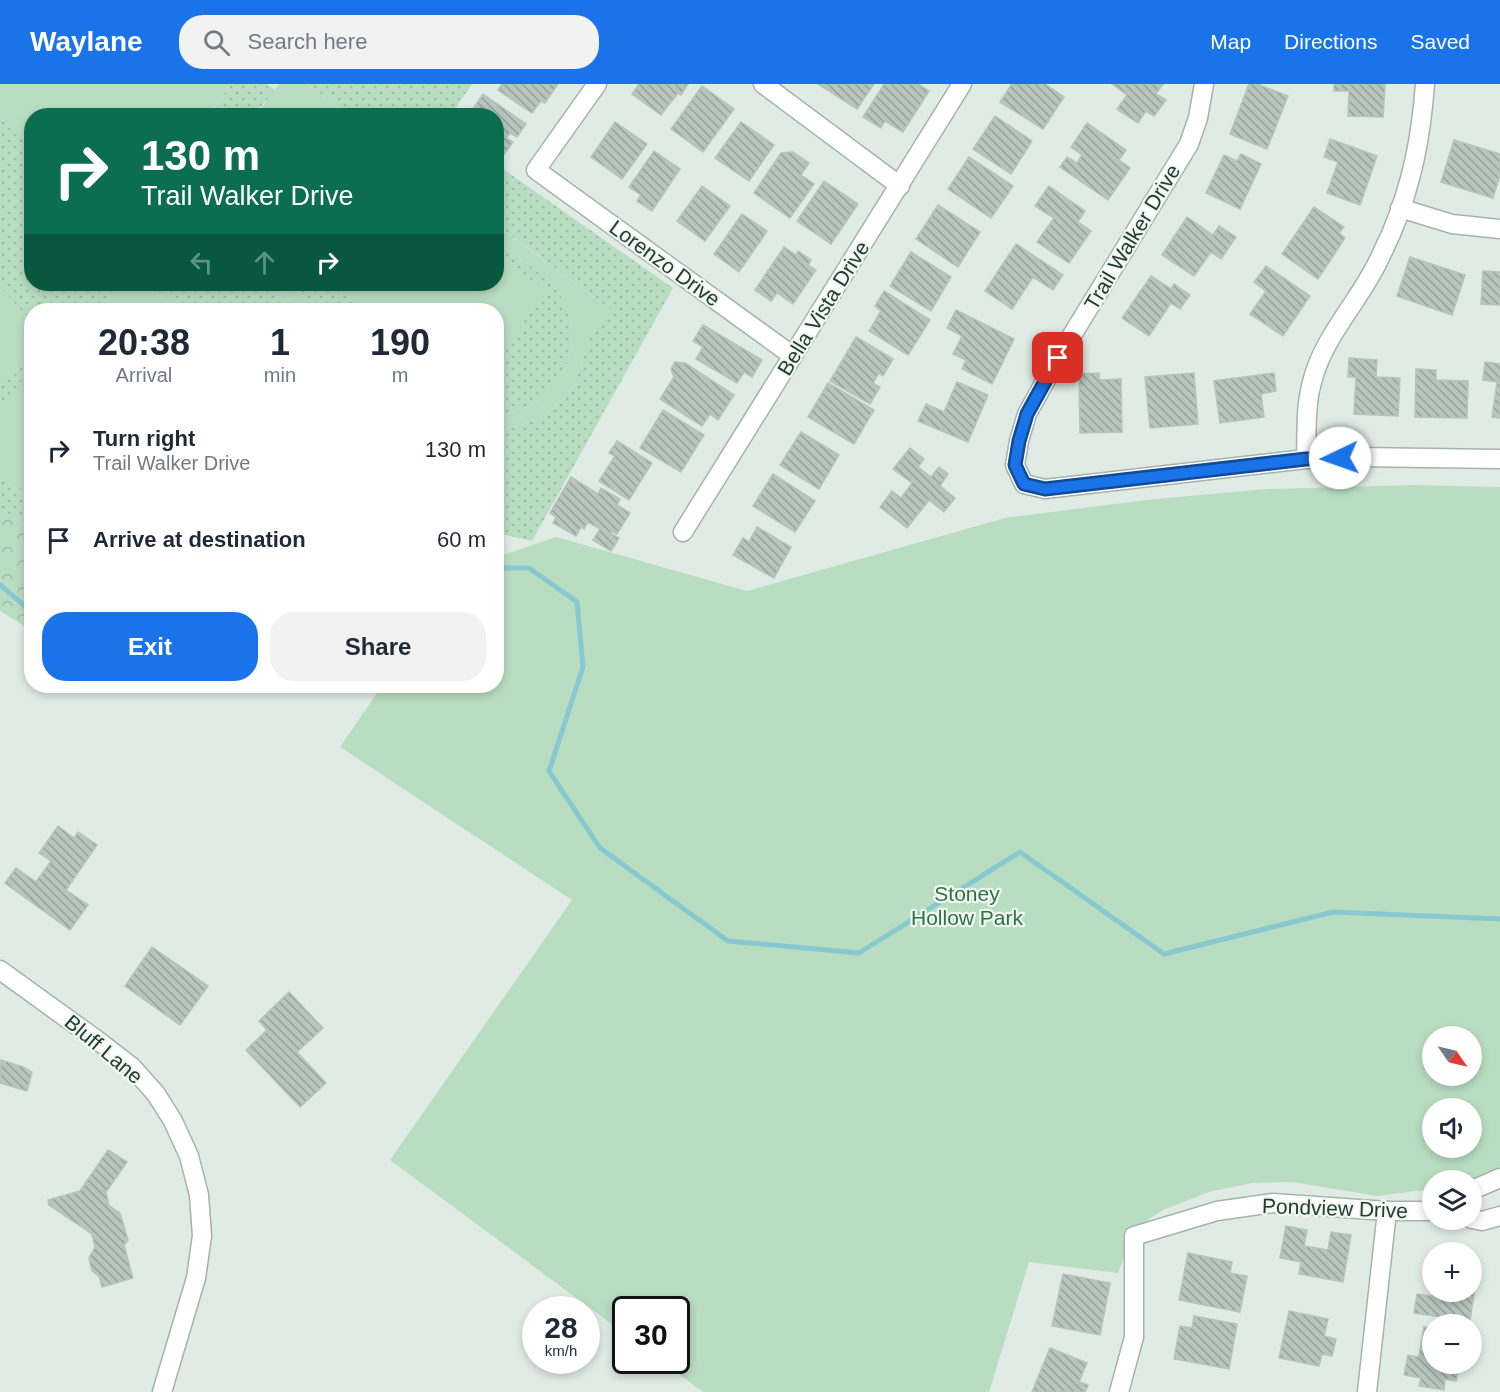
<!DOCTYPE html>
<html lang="en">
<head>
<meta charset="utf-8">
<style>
	body { margin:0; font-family:Arial,sans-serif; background:#f2f2f3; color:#1f2937; height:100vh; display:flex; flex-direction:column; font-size:22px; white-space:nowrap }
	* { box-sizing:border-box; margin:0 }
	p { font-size:20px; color:#747a83 }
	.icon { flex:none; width:33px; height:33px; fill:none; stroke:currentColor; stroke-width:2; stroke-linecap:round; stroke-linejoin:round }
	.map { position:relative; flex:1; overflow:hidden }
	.drawer { position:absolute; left:24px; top:219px; width:480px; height:390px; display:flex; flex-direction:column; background:#fff; border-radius:24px; box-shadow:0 3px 9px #0003 }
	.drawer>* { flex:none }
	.banner { position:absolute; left:24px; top:24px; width:480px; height:183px; border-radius:24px; box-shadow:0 3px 9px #0003; background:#0b6e4f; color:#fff; overflow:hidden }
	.needle { width:39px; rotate:124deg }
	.tools { position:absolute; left:1422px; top:942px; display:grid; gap:12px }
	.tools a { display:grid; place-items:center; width:60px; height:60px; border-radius:50%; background:#fff; box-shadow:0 3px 9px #0003; font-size:30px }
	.speed { position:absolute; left:522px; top:1212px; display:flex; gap:12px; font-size:30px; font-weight:700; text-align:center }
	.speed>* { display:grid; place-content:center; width:78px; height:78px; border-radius:50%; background:#fff; box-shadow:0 3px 9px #0003; line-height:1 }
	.speed small { font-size:15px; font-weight:400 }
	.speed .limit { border:3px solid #111; border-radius:9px; background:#fff; color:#111 }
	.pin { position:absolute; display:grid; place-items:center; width:51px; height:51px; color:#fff; margin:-26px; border-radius:12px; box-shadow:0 3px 9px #0006 }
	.me { position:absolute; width:66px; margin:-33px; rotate:267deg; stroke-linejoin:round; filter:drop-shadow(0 0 4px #0008) }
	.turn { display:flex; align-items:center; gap:21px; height:126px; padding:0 18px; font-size:27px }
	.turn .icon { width:78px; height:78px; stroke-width:2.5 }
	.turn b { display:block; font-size:42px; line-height:51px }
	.lanes { display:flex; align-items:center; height:57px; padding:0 18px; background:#0003; justify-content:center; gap:30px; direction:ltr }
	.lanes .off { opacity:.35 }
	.eta { display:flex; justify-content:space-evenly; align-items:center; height:102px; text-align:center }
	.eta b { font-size:36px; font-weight:700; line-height:42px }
	.primary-button { display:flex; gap:12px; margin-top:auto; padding:12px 18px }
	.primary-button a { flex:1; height:69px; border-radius:24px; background:#1a73e8; color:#fff; font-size:24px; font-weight:700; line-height:69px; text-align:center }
	.primary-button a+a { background:#f2f2f3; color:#1f2937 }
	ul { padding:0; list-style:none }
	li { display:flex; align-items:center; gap:18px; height:90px; padding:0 18px }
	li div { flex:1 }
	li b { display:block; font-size:22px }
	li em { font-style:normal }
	header { display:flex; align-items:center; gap:36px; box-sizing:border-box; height:84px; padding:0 30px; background:#1a73e8; color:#fff }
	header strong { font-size:28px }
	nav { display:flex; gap:33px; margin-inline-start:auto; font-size:21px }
	.search { width:420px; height:54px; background:#f2f2f3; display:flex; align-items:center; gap:15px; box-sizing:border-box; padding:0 21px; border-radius:24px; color:#747a83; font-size:22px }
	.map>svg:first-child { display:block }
	.grass { fill:url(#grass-dots) }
	.forest { fill:url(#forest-crowns) }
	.green { fill:#b9ddc1; fill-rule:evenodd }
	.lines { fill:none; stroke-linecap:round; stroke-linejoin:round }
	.stream { stroke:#88c9d1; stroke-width:5 }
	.building { fill:url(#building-back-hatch); stroke:#b3c5bd; stroke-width:1.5 }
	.street-casing { stroke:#a3b3ad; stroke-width:21 }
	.street { stroke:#fff; stroke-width:18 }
	.route-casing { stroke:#114b97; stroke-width:15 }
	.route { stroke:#1a73e8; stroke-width:10 }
	.labels { text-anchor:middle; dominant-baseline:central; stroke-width:4.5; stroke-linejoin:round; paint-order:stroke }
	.street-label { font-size:21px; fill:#213c33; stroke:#f1f8f4 }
	.park-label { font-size:21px; fill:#2b7343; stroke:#f1f8f4 }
</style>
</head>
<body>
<header>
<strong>Waylane</strong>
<div class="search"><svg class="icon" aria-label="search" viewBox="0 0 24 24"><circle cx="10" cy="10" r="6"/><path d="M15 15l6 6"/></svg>Search here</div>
<nav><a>Map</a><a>Directions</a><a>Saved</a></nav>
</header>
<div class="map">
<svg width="1500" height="1308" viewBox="0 0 1500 1308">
	<defs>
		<pattern id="grass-dots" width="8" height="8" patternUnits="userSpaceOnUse" patternTransform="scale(1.5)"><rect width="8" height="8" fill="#b9ddc1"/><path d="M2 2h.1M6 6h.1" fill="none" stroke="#9fbfa6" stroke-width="1.8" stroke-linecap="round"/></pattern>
		<pattern id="forest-crowns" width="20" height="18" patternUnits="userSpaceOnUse" patternTransform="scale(1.5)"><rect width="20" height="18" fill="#b9ddc1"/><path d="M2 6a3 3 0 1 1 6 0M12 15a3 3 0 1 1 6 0" fill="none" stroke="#9fbfa6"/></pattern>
		<pattern id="building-back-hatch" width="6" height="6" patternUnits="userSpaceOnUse" patternTransform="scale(1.5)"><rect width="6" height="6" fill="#b6c6bf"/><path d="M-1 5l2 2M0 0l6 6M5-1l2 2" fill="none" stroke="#94a29c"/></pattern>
	</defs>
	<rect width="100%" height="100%" fill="#e0ebe6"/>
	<!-- grass -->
	<g class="grass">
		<path d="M231,0h36l8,6c-23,31 -32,25 -67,26z"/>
		<polygon points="307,0 472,0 450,32 350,31"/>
		<polygon points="0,35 31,58 32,200 266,200 303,226 32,226 31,445 0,424"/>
		<path d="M496,80l177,124 -141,253 -35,-8v-103c38,-3 71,-25 84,-63 3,-7 3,-16 6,-23 4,-12 16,-24 23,-35l-113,-84z"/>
		<path d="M497,158c20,15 46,29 61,50 36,51 -1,120 -61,123l-1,-105h-171l-37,-26h208z"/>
	</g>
	<!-- forest -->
	<polygon class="forest" points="0,424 31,445 31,546 0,527"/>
	<!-- green -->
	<g class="green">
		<polygon points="0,0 231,0 208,31 32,32 31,58 0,35"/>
		<polygon points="279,0 307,0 350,31 247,31 262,23"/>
		<path d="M496,141l114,84c-7,11 -19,23 -23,35 -3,7 -3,16 -6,23 -13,38 -46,60 -84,63v-15c60,-3 97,-72 61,-123 -15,-21 -41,-35 -61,-50z"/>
		<polygon points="497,171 546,207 497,276 496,226 366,226 329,200 496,200"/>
		<polygon points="124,200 148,200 185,226 105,226"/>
		<polygon points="266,200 288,200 325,226 303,226"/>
		<polygon points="0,202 32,239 31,275 0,302"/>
		<polygon points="31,284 31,412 0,390 0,329"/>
		<path d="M1414,401l86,2v685l-28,8h-40v9l-55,7 -85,-14 -40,1 -43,9 -46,18 -28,18 -17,45 -89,-11 -40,130h-286l-42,-31 15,-1v-50h-50l-1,24 -235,-174 182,-260 -232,-153 42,-61h114l1,-129 59,-20 191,54 258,-73 141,-18 120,-11zM1432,952h40v40h-40zM1432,1024h40v40h-40z"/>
	</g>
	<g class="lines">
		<!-- stream -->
		<g class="stream">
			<polyline points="496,484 529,484 577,518 583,583 549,687 600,764 728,857 859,869 1020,768 1164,870 1333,828 1500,835"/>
			<polyline points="0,501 32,528"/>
		</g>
	</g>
	<!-- building -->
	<g class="building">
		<polygon points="502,0 558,0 545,19 541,17 532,29 498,6"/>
		<polygon points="639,0 688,0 681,11 678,9 661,31 632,10"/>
		<polygon points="818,0 874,0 857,25"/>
		<polygon points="884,0 918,0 929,7 903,48 885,37 881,44 863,33"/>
		<polygon points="1012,0 1045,0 1064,13 1043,45 1000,18"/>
		<polygon points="1112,0 1163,0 1156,10 1166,16 1154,32 1146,27 1138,39 1117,25 1127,11"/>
		<polygon points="1249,0 1257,0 1288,12 1267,65 1230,50"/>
		<polygon points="1334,0 1385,0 1383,33 1348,32 1349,7 1334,7"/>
		<polygon points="702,2 734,25 703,68 671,45"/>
		<polygon points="483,10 526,40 517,53 510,49 506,54 513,58 502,73 496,70 496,32 468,32"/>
		<polygon points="995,32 1032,57 1011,90 973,65"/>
		<polygon points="615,38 647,60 622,95 591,73"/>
		<polygon points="741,38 774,61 749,97 715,74"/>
		<polygon points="1087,39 1126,66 1119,76 1130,84 1108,116 1060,83 1067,73 1077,79 1082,71 1071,63"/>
		<polygon points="1330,55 1377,72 1360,121 1327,109 1338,78 1324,73"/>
		<polygon points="1454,56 1500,70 1500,91 1493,114 1441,98"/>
		<polygon points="654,67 680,85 652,127 637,117 641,111 629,103"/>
		<polygon points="793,68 809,79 801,91 814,100 790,134 754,109 781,69"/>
		<polygon points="1241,70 1261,80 1240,125 1206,109 1224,71 1237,77"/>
		<polygon points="969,73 1013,102 991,134 948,105"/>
		<polygon points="824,97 858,120 831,160 797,137"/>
		<polygon points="702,102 730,122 705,157 677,137"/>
		<polygon points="1049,102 1085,127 1078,138 1091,147 1069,179 1037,158 1054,134 1035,122"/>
		<polygon points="938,121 980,148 958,183 916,155"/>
		<polygon points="1314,123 1344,143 1339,149 1345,154 1318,195 1282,170"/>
		<polygon points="742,130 767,147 739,188 714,170"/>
		<polygon points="1187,133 1213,151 1219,142 1236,153 1221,175 1211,168 1194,192 1162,171"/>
		<polygon points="1016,160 1063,191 1053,206 1033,193 1012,225 985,207"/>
		<polygon points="784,163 796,171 798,167 811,176 808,181 816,186 793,220 777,209 771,217 755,206"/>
		<polygon points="911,168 951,193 931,227 890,202"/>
		<polygon points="1410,173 1465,191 1452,231 1397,212"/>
		<polygon points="1266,182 1310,212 1283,252 1250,230 1266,207 1254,198"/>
		<polygon points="1483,187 1500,188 1500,221 1481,220"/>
		<polygon points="1151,192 1171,205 1174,200 1190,211 1180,225 1171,219 1149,252 1122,234"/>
		<polygon points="884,207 930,236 908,271 869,247 881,227 875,222"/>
		<polygon points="956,226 1014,255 992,300 962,285 966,276 953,270 962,252 947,244"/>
		<polygon points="703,241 762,276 752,293 744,288 737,299 696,275 703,263 693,257"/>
		<polygon points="856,253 893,275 883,292 879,289 873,299 880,303 870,320 830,297"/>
		<polygon points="1349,274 1377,276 1376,293 1400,294 1398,332 1354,330 1356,293 1348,293"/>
		<polygon points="675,278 685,279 734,311 718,336 710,330 702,342 660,315 674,293 671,285"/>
		<polygon points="1485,278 1500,280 1500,334 1492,333 1497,298 1483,296"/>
		<polygon points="1416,285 1436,286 1436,296 1468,297 1467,334 1415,333"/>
		<polygon points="1099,289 1099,296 1121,295 1122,348 1080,349 1079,290"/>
		<polygon points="1194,289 1198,340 1150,344 1145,293"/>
		<polygon points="1274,289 1276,307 1261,310 1264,333 1220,339 1214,297"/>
		<polygon points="957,298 988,311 968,358 918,337 926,320 944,328"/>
		<polygon points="828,299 874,326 854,360 808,333"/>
		<polygon points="663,326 704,351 681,388 640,364"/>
		<polygon points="801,348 839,371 819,405 780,381"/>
		<polygon points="617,357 652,379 629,416 599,397 615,372 609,369"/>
		<polygon points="910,364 924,375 918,383 931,393 939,383 948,390 940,402 955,414 944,428 929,416 907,444 880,423 892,407 901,414 912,399 893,385"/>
		<polygon points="773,390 815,417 795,448 753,422"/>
		<polygon points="571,393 598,410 601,404 620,415 617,421 630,429 617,450 612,447 610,449 619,454 611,467 593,456 600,445 588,438 584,445 581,443 576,452 553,439 556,433 550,429"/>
		<polygon points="757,443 791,463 774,494 733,471 743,454 749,458"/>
		<polygon points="58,742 74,754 78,748 97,761 66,806 88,821 70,846 5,799 16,784 36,798 51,777 39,769"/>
		<polygon points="152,863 208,902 180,941 125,902"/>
		<polygon points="289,908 323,944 297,968 326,999 300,1023 246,966 267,946 259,937"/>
		<polygon points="1,976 23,983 32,988 27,1007 0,999"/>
		<polygon points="108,1066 127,1078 106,1108 109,1122 120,1129 128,1156 124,1161 133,1194 102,1203 99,1192 92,1187 89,1174 95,1163 92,1150 49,1121 48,1116 80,1107"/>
		<polygon points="1286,1142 1307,1146 1304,1162 1328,1166 1331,1148 1351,1151 1343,1198 1299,1190 1301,1178 1280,1174"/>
		<polygon points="1188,1169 1232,1178 1230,1189 1247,1192 1240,1228 1179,1216"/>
		<polygon points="1472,1181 1478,1182 1470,1237 1414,1229 1417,1210 1440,1213 1440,1208 1472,1208"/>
		<polygon points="1063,1190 1110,1199 1100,1251 1052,1242"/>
		<polygon points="1289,1227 1328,1235 1324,1252 1336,1255 1332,1272 1322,1270 1319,1282 1279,1274"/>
		<polygon points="1194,1232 1237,1240 1229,1285 1174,1275 1180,1242 1192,1244"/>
		<polygon points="1424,1243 1432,1245 1432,1280 1460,1280 1456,1297 1445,1295 1444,1306 1419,1302 1421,1294 1404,1291 1408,1271 1419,1273"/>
		<polygon points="1050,1264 1087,1279 1079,1298 1088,1301 1085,1308 1032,1308"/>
	</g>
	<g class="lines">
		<!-- street casing -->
		<g class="street-casing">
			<g id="street">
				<polyline points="597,0 536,86 793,272"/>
				<polyline points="763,0 900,102"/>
				<polyline points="1204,0 1198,34 1189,60 1058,274 1027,330 1019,357 1015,381 1024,400 1045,405 1306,375 1357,373 1500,375"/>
				<polyline points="1400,124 1452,140 1500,145"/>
				<path d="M1306,375c1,-25 -1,-52 6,-77 10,-41 41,-74 61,-111 7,-12 12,-25 18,-37 21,-50 30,-96 34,-150"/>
				<polyline points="683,448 962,0"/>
				<polyline points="0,886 101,959 132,983 156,1010 173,1037 189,1072 199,1111 202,1152 196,1194 162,1308"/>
				<polyline points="1472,1106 1500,1094"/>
				<polyline points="1472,1135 1482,1137 1500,1132"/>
				<polyline points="1119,1308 1134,1253 1134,1152 1217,1127 1273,1119 1387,1127 1432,1127"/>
				<polyline points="1367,1308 1387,1127"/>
			</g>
		</g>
		<!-- street -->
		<use href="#street" class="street"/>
	</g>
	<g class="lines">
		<!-- route casing -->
		<g class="route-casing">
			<polyline id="route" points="1058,274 1027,330 1019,357 1015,381 1024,400 1045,405 1306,375 1340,374"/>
		</g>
		<!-- route -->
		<use href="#route" class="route"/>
	</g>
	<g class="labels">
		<!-- street labels -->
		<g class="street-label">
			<text transform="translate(1132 153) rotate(-59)">Trail Walker Drive</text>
			<text transform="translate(665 179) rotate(36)">Lorenzo Drive</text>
			<text transform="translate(823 224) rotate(-58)">Bella Vista Drive</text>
			<text transform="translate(104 965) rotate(40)">Bluff Lane</text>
			<text transform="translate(1335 1124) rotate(2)">Pondview Drive</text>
		</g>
		<!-- park labels -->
		<g class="park-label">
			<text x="967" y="809">Stoney<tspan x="967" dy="24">Hollow Park</tspan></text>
		</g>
	</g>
</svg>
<div class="tools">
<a><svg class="needle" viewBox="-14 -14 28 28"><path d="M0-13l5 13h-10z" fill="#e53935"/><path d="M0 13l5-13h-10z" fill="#747a83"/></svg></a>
<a><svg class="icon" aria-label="sound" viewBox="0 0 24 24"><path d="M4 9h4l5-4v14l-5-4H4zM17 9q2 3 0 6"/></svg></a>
<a><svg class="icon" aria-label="layers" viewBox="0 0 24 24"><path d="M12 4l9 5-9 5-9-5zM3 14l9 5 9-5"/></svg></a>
<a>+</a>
<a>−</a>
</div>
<div class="speed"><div>28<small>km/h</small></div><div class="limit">30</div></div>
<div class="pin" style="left:1058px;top:274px;background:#d93025"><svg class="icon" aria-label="arrive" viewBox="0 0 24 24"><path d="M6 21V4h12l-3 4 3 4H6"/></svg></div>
<svg class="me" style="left:1340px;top:374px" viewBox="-20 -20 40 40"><circle r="19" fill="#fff"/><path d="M0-13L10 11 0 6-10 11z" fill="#1a73e8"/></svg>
<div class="banner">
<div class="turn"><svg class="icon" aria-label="right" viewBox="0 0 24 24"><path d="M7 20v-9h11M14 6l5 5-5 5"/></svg><div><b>130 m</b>Trail Walker Drive</div></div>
<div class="lanes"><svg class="icon off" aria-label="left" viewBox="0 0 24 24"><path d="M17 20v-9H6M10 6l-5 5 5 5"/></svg><svg class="icon off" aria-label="ahead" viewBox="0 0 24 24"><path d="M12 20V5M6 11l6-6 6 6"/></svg><svg class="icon" aria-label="right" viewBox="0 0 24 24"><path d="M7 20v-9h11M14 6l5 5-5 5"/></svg></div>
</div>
<section class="drawer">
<div class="eta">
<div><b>20:38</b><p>Arrival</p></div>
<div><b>1</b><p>min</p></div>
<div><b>190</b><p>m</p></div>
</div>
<ul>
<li><svg class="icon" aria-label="right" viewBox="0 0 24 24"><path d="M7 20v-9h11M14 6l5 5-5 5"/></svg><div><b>Turn right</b><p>Trail Walker Drive</p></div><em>130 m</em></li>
<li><svg class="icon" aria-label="arrive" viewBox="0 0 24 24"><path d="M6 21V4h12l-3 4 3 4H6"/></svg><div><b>Arrive at destination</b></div><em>60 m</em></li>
</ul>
<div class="primary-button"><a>Exit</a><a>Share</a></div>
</section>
</div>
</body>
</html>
